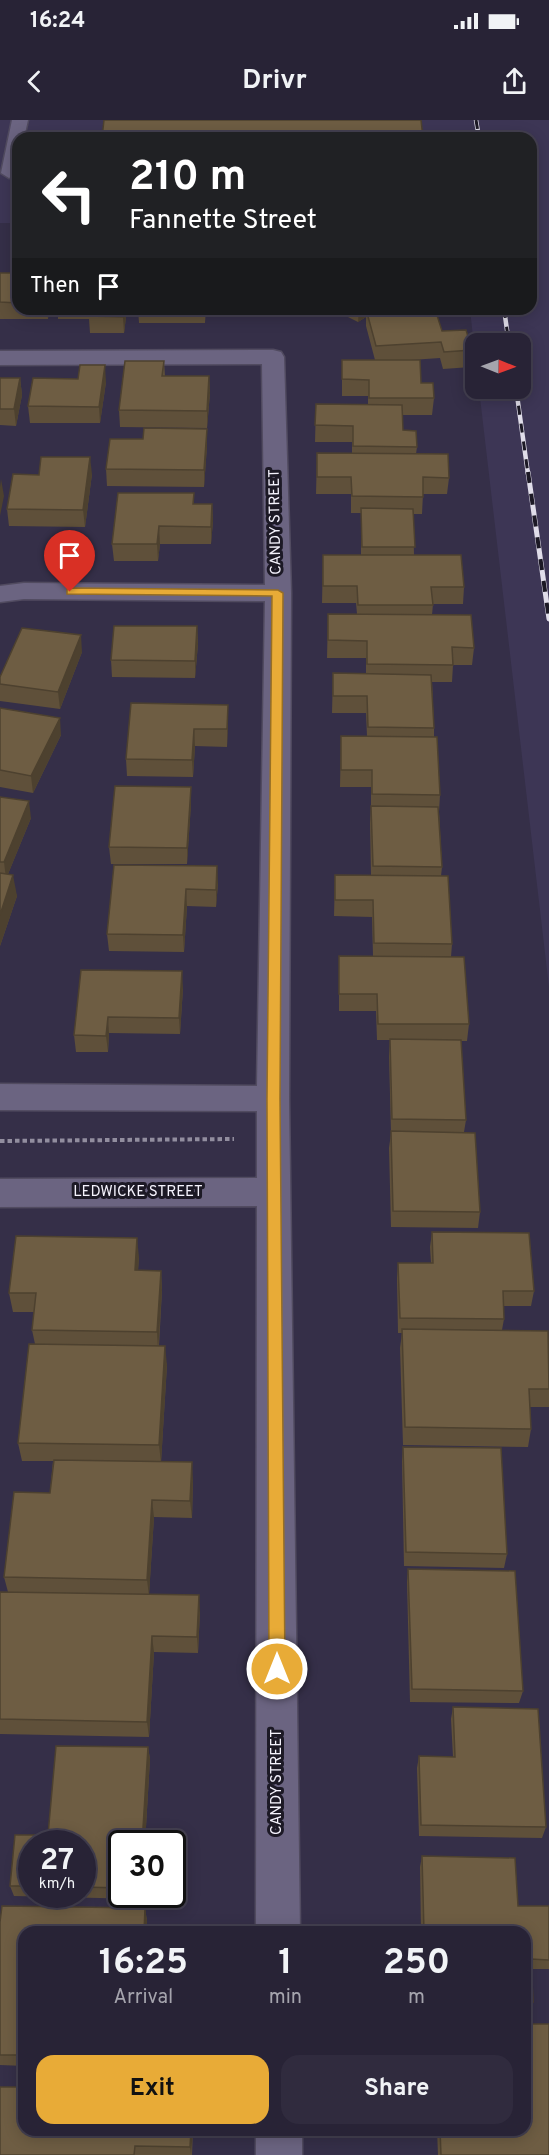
<!DOCTYPE html>
<html lang="en">
<head>
<meta charset="utf-8">
<style>
	body { margin:0; font-family:Overpass,sans-serif; background:#302b3e; color:#f1f3f6; height:100vh; display:flex; flex-direction:column; font-size:22px; white-space:nowrap }
	* { box-sizing:border-box; margin:0 }
	p { font-size:20px; color:#a5a4ad }
	.icon { flex:none; width:33px; height:33px; fill:none; stroke:currentColor; stroke-width:2; stroke-linecap:round; stroke-linejoin:round }
	.map { position:relative; flex:1; overflow:hidden }
	.side { position:absolute; left:18px; top:1806px; width:513px; height:210px; display:flex; flex-direction:column; background:#282336; border-radius:18px; box-shadow:0 3px 15px #0003,0 0 0 2px #444051 }
	.side>* { flex:none }
	.hud { position:absolute; left:12px; top:12px; width:525px; height:183px; border-radius:18px; box-shadow:0 3px 15px #0003,0 0 0 2px #444051; background:#202124; color:#fff; overflow:hidden }
	.needle { width:39px; rotate:91deg }
	.controls { position:absolute; left:465px; top:213px; display:grid; gap:12px }
	.controls a { display:grid; place-items:center; width:66px; height:66px; border-radius:12px; background:#282336; box-shadow:0 3px 15px #0003,0 0 0 2px #444051; font-size:30px }
	.speed { position:absolute; left:18px; top:1710px; display:flex; gap:12px; font-size:30px; font-weight:700; text-align:center }
	.speed>* { display:grid; place-content:center; width:78px; height:78px; border-radius:50%; background:#282336; box-shadow:0 3px 15px #0003,0 0 0 2px #444051; line-height:1 }
	.speed small { font-size:15px; font-weight:400 }
	.speed .limit { border:3px solid #111; border-radius:9px; background:#fff; color:#111 }
	.pin { position:absolute; display:grid; place-items:center; width:51px; height:51px; color:#fff; margin:-62px -26px; border-radius:50% 50% 50% 0; rotate:-45deg; box-shadow:0 0 6px #0007 }
	.pin .icon { rotate:45deg }
	.me { position:absolute; width:66px; margin:-33px; rotate:0deg; stroke-linejoin:round; filter:drop-shadow(0 0 4px #0008) }
	.turn { display:flex; align-items:center; gap:21px; height:126px; padding:0 18px; font-size:27px }
	.turn .icon { width:78px; height:78px; stroke-width:2.5 }
	.turn b { display:block; font-size:42px; line-height:51px }
	.then { display:flex; align-items:center; height:57px; padding:0 18px; background:#0003; gap:12px; font-size:22px }
	.eta { display:flex; justify-content:space-evenly; align-items:center; height:102px; text-align:center }
	.eta b { font-size:36px; font-weight:700; line-height:42px }
	.action { display:flex; gap:12px; margin-top:auto; padding:12px 18px }
	.action a { flex:1; height:69px; border-radius:18px; background:#e8ab37; color:#111; font-size:24px; font-weight:700; line-height:69px; text-align:center }
	.action a+a { background:#302b3e; color:#f1f3f6 }
	.status { display:flex; justify-content:space-between; align-items:center; height:42px; padding:0 30px; background:#282336; direction:ltr }
	.status svg { height:16px; fill:currentColor }
	header { display:flex; justify-content:space-between; align-items:center; height:78px; padding:0 18px; background:#282336; font-size:27px; font-weight:700 }
	.map>svg:first-child { display:block }
	.built { fill:#3d3655 }
	.lines { fill:none; stroke-linecap:round; stroke-linejoin:round }
	.service-casing { stroke:#514b60; stroke-width:3 }
	.minor-casing { stroke:#514b60; stroke-width:3 }
	.path { stroke:#928e9f; stroke-width:4; stroke-dasharray:4.5 3; stroke-linecap:butt }
	.service { fill:#6b6481; fill-rule:evenodd }
	.minor { fill:#6b6481; fill-rule:evenodd }
	.rail-far1-casing { stroke:#e0dde9; stroke-width:4.5 }
	.rail-casing { stroke:#e0dde9; stroke-width:5 }
	.rail-far1 { stroke:#1c1925; stroke-width:3; stroke-dasharray:9; stroke-linecap:butt }
	.rail { stroke:#1c1925; stroke-width:4; stroke-dasharray:11; stroke-linecap:butt }
	.wall { fill:#5f503a; fill-rule:evenodd }
	.shaded-wall { fill:#4d412f }
	.building { fill:#6e5d43; stroke:#4d412f; stroke-width:1.5 }
	.route { fill:#e8ab37; stroke:#976f24; stroke-width:1.5 }
	.labels { text-anchor:middle; dominant-baseline:central; stroke-width:6; stroke-linejoin:round; paint-order:stroke }
	.street-label { font-size:15px; fill:#f5f3fd; stroke:#1c1925 }
</style>
</head>
<body>
<div class="status"><b>16:24</b><svg viewBox="0 0 49 12"><path d="M0 12V9h3v3zM5 12V6h3v6zM10 12V3h3v9zM15 12V0h3v12zM26 1h20v11H26zM47 4h2v5h-2z"/></svg></div>
<header><svg class="icon" aria-label="back" viewBox="0 0 24 24"><path d="M15 5l-7 7 7 7"/></svg>Drivr<svg class="icon" aria-label="share" viewBox="0 0 24 24"><path d="M12 15V3M7 8l5-5 5 5M5 13v7h14v-7"/></svg></header>
<div class="map">
<svg width="549" height="2035" viewBox="0 0 549 2035">
	<rect width="100%" height="100%" fill="#352f48"/>
	<!-- built -->
	<polygon class="built" points="0,0 549,0 549,867 479,269 520,268 520,224 476,224 475,236 470,189 531,189 531,18 18,18 18,103 0,103"/>
	<g class="lines">
		<!-- service casing -->
		<g class="service-casing">
			<polygon id="service" points="12,0 28,0 24,18 18,18 17,53 9,58 1,53"/>
		</g>
		<!-- minor casing -->
		<g class="minor-casing">
			<g id="minor">
				<polygon points="273,230 281,232 284,237 291,473 289,979 300,1812 256,1812 257,1086 0,1087 0,1059 257,1058 257,991 0,990 0,964 257,966 265,481 24,479 0,482 0,466 24,463 265,465 262,244 0,245 0,231"/>
				<rect x="256" y="2010" width="46" height="25"/>
			</g>
		</g>
		<!-- path -->
		<polyline class="path" points="0,1021 234,1019"/>
		<!-- service -->
		<use href="#service" class="service"/>
		<!-- minor -->
		<use href="#minor" class="minor"/>
		<!-- rail-far1 casing -->
		<g class="rail-far1-casing">
			<g id="rail-far1">
				<polyline points="476,0 479,18"/>
				<polyline points="504,189 509,224"/>
				<polyline points="516,268 528,354"/>
			</g>
		</g>
		<!-- rail casing -->
		<g class="rail-casing">
			<polyline id="rail" points="528,352 549,499"/>
		</g>
		<!-- rail-far1 -->
		<use href="#rail-far1" class="rail-far1"/>
		<!-- rail -->
		<use href="#rail" class="rail"/>
	</g>
	<!-- wall -->
	<g class="wall">
		<polygon points="0,153 18,153 18,189 49,189 48,199 0,199"/>
		<polygon points="58,189 127,189 124,213 90,213 89,199 58,199"/>
		<polygon points="138,189 206,189 205,203 139,203"/>
		<polygon points="332,189 435,189 442,211 472,230 471,247 443,249 440,238 411,240 421,263 434,278 432,295 402,295 403,310 417,327 416,334 449,358 447,374 423,374 422,394 413,394 414,435 464,467 463,484 433,484 432,495 474,528 472,545 453,545 452,562 432,562 434,608 434,617 440,675 439,692 442,747 441,756 452,824 451,837 469,904 467,921 461,921 466,1000 464,1012 480,1092 478,1108 391,1107 389,1028 391,1013 389,936 390,920 377,920 376,891 339,891 339,836 373,836 372,797 334,796 335,755 371,755 370,703 371,686 371,667 340,667 341,616 367,616 366,593 332,593 333,553 366,554 366,538 327,538 328,494 357,494 356,483 322,483 323,435 361,435 361,393 351,393 351,374 316,374 317,333 352,333 352,322 315,322 316,284 368,285 368,276 342,276 342,240 375,240 366,206 366,197 358,202"/>
		<polygon points="164,241 165,256 209,256 210,273 207,308 120,307 119,290"/>
		<polygon points="0,258 20,258 22,275 16,306 0,305"/>
		<polygon points="78,259 106,262 100,303 30,303 28,286"/>
		<polygon points="207,309 207,326 204,367 107,366 106,349"/>
		<polygon points="92,354 85,407 9,406 7,389 39,355"/>
		<polygon points="194,373 194,384 212,384 213,401 211,424 160,424 158,441 114,441 112,424"/>
		<polygon points="197,506 198,524 195,558 112,557 111,540"/>
		<polygon points="82,532 60,589 0,581 0,557"/>
		<polygon points="131,583 228,602 227,627 195,626 193,657 127,656 126,639"/>
		<polygon points="0,588 61,615 33,673 0,667"/>
		<polygon points="0,677 31,698 8,754 17,776 0,826"/>
		<polygon points="191,684 187,744 111,744 109,727"/>
		<polygon points="114,745 218,763 216,787 187,786 184,832 109,831 107,814"/>
		<polygon points="81,850 183,868 180,914 109,913 108,932 76,932 74,915"/>
		<polygon points="432,1112 534,1171 531,1186 504,1186 504,1199 502,1210 549,1220 549,1287 530,1287 531,1309 528,1327 403,1325 400,1228 402,1213 398,1213 397,1158 398,1143 431,1143 430,1127"/>
		<polygon points="139,1137 138,1150 161,1151 162,1170 159,1226 167,1245 161,1342 193,1360 192,1398 154,1397 149,1474 200,1491 198,1533 154,1532 149,1617 0,1614 0,1472 8,1472 4,1457 50,1373 53,1341 22,1341 18,1323 35,1224 32,1210 34,1192 13,1192 9,1173"/>
		<polygon points="403,1327 507,1434 504,1448 404,1446 402,1341"/>
		<polygon points="408,1449 523,1571 519,1583 410,1582 407,1462"/>
		<polygon points="453,1587 546,1707 542,1718 419,1716 417,1648 419,1636 453,1637 451,1599"/>
		<path d="M56,1626l92,1 2,12 -5,85h-23v50h20l-1,5 -127,-3 -4,-10 5,-51h33zM32,1724h50v50h-50z"/>
		<polygon points="422,1736 518,1786 549,1786 549,1849 531,1849 533,1882 530,1891 525,1891 525,1812 421,1812 420,1747"/>
		<polygon points="145,1788 147,1801 24,1812 24,1946 0,1945 0,1802"/>
		<polygon points="24,2010 193,2010 192,2035 0,2035"/>
		<polygon points="437,2010 525,2010 549,2035 438,2035"/>
	</g>
	<!-- shaded-wall -->
	<g class="shaded-wall">
		<polygon points="47,189 49,189 48,199"/>
		<polygon points="124,189 127,189 124,213 123,197"/>
		<polygon points="359,189 380,189 366,189 366,197 358,202"/>
		<polygon points="105,245 106,262 100,303 99,287"/>
		<polygon points="209,256 210,273 207,308 207,291"/>
		<polygon points="20,258 22,275 16,306 14,289"/>
		<polygon points="207,309 207,326 204,367 204,350"/>
		<polygon points="90,337 92,354 85,407 83,390"/>
		<polygon points="1,359 4,376 0,396 0,367"/>
		<polygon points="212,384 213,401 211,424 211,407"/>
		<polygon points="159,406 160,424 158,441 157,424"/>
		<polygon points="197,506 198,524 195,558 195,541"/>
		<polygon points="81,515 82,532 60,589 58,572"/>
		<polygon points="228,585 228,602 227,627 227,609"/>
		<polygon points="60,598 61,615 33,673 31,656"/>
		<polygon points="194,609 195,626 193,657 192,640"/>
		<polygon points="191,667 191,684 187,744 187,728"/>
		<polygon points="29,681 31,698 6,759 4,742"/>
		<polygon points="217,746 218,763 216,787 216,770"/>
		<polygon points="13,755 17,776 0,826 0,795"/>
		<polygon points="186,769 187,786 184,832 183,815"/>
		<polygon points="182,851 183,868 180,914 179,898"/>
		<polygon points="108,897 109,913 108,932 106,916"/>
		<polygon points="137,1118 139,1137 137,1170 135,1150"/>
		<polygon points="161,1151 162,1170 158,1231 157,1212"/>
		<polygon points="165,1226 167,1245 161,1343 159,1325"/>
		<polygon points="192,1342 193,1360 192,1398 190,1381"/>
		<polygon points="152,1380 154,1397 149,1476 147,1460"/>
		<polygon points="199,1475 200,1491 198,1533 197,1517"/>
		<polygon points="152,1516 154,1532 149,1617 147,1602"/>
		<polygon points="148,1627 150,1639 145,1724 142,1724"/>
		<polygon points="145,1788 147,1801 147,1812 144,1812"/>
		<polygon points="191,2010 193,2010 191,2035 190,2027"/>
	</g>
	<!-- building -->
	<g class="building">
		<polygon points="104,0 421,0 423,18 102,18"/>
		<polygon points="0,153 18,153 18,183 0,182"/>
		<polygon points="90,189 124,189 123,197 89,196"/>
		<polygon points="366,189 435,189 442,211 466,210 472,230 444,232 441,222 376,226"/>
		<polygon points="342,240 420,240 421,263 433,263 434,278 369,278 369,260 342,259"/>
		<polygon points="125,241 164,241 162,256 209,256 207,291 119,290"/>
		<polygon points="80,245 105,245 99,287 28,286 33,258 78,259"/>
		<polygon points="0,258 20,258 14,289 0,289"/>
		<polygon points="316,284 402,285 403,310 416,311 417,327 353,326 353,306 315,305"/>
		<polygon points="144,308 207,309 204,350 106,349 110,319 143,319"/>
		<polygon points="317,333 448,334 449,358 423,357 423,377 352,376 351,357 317,357"/>
		<polygon points="41,337 90,337 83,390 7,389 13,354 39,355"/>
		<polygon points="118,373 194,373 193,384 212,384 211,407 159,406 157,424 112,424"/>
		<polygon points="361,388 413,389 415,427 362,427"/>
		<polygon points="323,435 461,435 464,467 431,467 433,485 358,485 357,466 323,466"/>
		<polygon points="328,494 471,495 474,528 452,527 453,545 367,544 367,521 328,520"/>
		<polygon points="114,506 197,506 195,541 111,540"/>
		<polygon points="22,508 81,515 58,572 0,564 0,557"/>
		<polygon points="333,553 431,555 434,608 368,607 367,576 333,576"/>
		<polygon points="131,583 228,585 227,609 194,609 192,640 126,639"/>
		<polygon points="0,588 60,598 31,656 0,650"/>
		<polygon points="341,616 437,617 440,675 372,674 372,650 341,650"/>
		<polygon points="115,666 191,667 187,728 109,727"/>
		<polygon points="0,677 29,681 4,742 0,742"/>
		<polygon points="371,686 438,687 442,747 373,746"/>
		<polygon points="114,745 217,746 216,770 186,769 183,815 107,814"/>
		<polygon points="0,753 13,755 0,795"/>
		<polygon points="335,755 448,756 452,824 374,823 373,780 335,780"/>
		<polygon points="339,836 464,837 469,904 378,904 377,874 339,874"/>
		<polygon points="81,850 182,851 179,898 108,897 106,916 74,915"/>
		<polygon points="390,919 461,920 466,1000 392,999"/>
		<polygon points="391,1011 475,1013 480,1092 393,1091"/>
		<polygon points="432,1112 529,1113 534,1171 503,1171 504,1199 400,1198 398,1143 433,1143"/>
		<polygon points="16,1116 137,1118 135,1150 161,1151 157,1212 32,1210 36,1173 9,1173"/>
		<polygon points="402,1209 548,1211 549,1269 529,1269 531,1309 405,1307"/>
		<polygon points="29,1224 165,1226 159,1325 18,1323"/>
		<polygon points="403,1327 501,1328 507,1434 406,1432"/>
		<polygon points="54,1340 192,1342 190,1381 152,1380 147,1460 4,1457 14,1372 50,1373"/>
		<polygon points="408,1449 515,1451 523,1571 412,1569"/>
		<polygon points="0,1472 199,1475 197,1517 152,1516 147,1602 0,1599"/>
		<polygon points="453,1587 538,1589 546,1707 421,1705 419,1636 455,1637"/>
		<polygon points="56,1626 148,1627 142,1724 122,1724 122,1768 82,1767 82,1724 32,1724 32,1766 10,1766 15,1715 48,1715"/>
		<polygon points="422,1736 515,1738 518,1786 549,1786 549,1840 531,1839 533,1882 525,1882 525,1812 424,1812"/>
		<polygon points="2,1786 145,1788 144,1812 24,1812 24,1935 0,1935 0,1802"/>
		<polygon points="525,1904 549,1904 549,2035 441,2035 440,2010 525,2010"/>
		<polygon points="0,1967 24,1967 24,2010 191,2010 190,2027 135,2026 134,2035 0,2035"/>
	</g>
	<!-- route -->
	<polygon class="route" points="70,468 278,470 283,473 280,979 285,1549 283,1555 277,1557 271,1555 269,1549 267,979 272,476 67,474 67,469"/>
	<g class="labels">
		<!-- street labels -->
		<g class="street-label">
			<text transform="translate(276 402) rotate(-91)">CANDY STREET</text>
			<text x="138" y="1072">LEDWICKE STREET</text>
			<text transform="translate(277 1662) rotate(-90)">CANDY STREET</text>
		</g>
	</g>
</svg>
<div class="controls">
<a><svg class="needle" viewBox="-14 -14 28 28"><path d="M0-13l5 13h-10z" fill="#e53935"/><path d="M0 13l5-13h-10z" fill="#a5a4ad"/></svg></a>
</div>
<div class="speed"><div>27<small>km/h</small></div><div class="limit">30</div></div>
<div class="pin" style="left:70px;top:472px;background:#d93025"><svg class="icon" aria-label="arrive" viewBox="0 0 24 24"><path d="M6 21V4h12l-3 4 3 4H6"/></svg></div>
<svg class="me" style="left:277px;top:1549px" viewBox="-20 -20 40 40"><circle r="17" fill="#e8ab37" stroke="#fff" stroke-width="3"/><path d="M0-11L8 9 0 5-8 9z" fill="#fff"/></svg>
<div class="hud">
<div class="turn"><svg class="icon" aria-label="left" viewBox="0 0 24 24"><path d="M17 20v-9H6M10 6l-5 5 5 5"/></svg><div><b>210 m</b>Fannette Street</div></div>
<div class="then">Then<svg class="icon" aria-label="arrive" viewBox="0 0 24 24"><path d="M6 21V4h12l-3 4 3 4H6"/></svg></div>
</div>
<section class="side">
<div class="eta">
<div><b>16:25</b><p>Arrival</p></div>
<div><b>1</b><p>min</p></div>
<div><b>250</b><p>m</p></div>
</div>
<div class="action"><a>Exit</a><a>Share</a></div>
</section>
</div>
</body>
</html>
